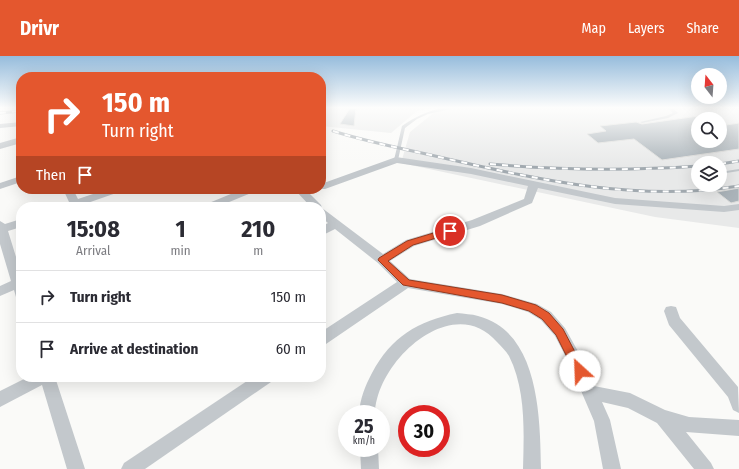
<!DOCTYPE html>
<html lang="en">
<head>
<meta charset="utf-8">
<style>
	body { margin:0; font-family:"Fira Sans Condensed",sans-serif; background:#f2f2f3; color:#2b2b33; height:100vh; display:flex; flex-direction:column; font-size:15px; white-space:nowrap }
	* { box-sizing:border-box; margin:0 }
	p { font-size:13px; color:#7c7c81 }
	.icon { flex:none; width:22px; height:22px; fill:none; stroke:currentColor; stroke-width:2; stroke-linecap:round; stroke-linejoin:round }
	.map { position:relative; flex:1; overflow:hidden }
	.details { position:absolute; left:16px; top:146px; width:310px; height:180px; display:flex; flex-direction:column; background:#fff; border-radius:16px; box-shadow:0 4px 16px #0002 }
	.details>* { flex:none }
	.banner { position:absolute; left:16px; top:16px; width:310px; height:122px; border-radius:16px; box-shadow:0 4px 16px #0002; background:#e4572e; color:#fff; overflow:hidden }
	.needle { width:26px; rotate:343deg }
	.fabs { position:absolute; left:691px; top:12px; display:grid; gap:8px }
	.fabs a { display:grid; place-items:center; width:36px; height:36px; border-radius:50%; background:#fff; box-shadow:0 4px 16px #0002; font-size:20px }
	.speed { position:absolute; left:338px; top:349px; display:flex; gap:8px; font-size:20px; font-weight:700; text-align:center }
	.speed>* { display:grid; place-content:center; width:52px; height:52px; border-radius:50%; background:#fff; box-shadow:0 4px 16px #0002; line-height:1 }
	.speed small { font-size:10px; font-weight:400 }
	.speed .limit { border:6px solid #d22; background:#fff; color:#111 }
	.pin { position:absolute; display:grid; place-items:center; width:34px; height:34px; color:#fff; margin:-17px; border:2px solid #fff; border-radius:50%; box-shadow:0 1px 4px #0007 }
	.me { position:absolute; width:44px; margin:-22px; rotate:335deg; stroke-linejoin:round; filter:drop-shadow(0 0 3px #0008) }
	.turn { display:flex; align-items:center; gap:14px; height:84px; padding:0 20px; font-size:18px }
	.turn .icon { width:52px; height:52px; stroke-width:2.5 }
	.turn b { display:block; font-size:28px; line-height:34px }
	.then { display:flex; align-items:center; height:38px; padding:0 20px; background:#0003; gap:8px; font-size:15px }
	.eta { display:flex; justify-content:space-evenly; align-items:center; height:68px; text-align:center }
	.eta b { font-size:24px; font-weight:700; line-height:28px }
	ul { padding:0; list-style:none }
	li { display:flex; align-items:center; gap:12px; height:52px; padding:0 20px; border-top:1px solid #e1e1e2 }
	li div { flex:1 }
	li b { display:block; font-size:15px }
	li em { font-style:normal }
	header { display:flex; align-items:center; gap:24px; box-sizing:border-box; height:56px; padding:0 20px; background:#e4572e; color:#fff }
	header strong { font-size:19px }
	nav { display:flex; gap:22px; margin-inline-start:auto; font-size:14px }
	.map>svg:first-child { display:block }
	.built { fill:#e8e9e9; fill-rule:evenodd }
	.building { fill:#aab3b9; stroke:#dcdcda }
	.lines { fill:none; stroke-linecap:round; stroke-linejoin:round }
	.lane { fill:#c3c8cc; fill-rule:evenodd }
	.street { fill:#c3c8cc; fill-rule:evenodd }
	.rail-casing { stroke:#a2aab0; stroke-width:3 }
	.rail { stroke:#fff; stroke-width:2; stroke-dasharray:6; stroke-linecap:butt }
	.route { fill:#e4572e; stroke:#94391e }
</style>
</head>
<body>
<header>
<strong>Drivr</strong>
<nav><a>Map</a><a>Layers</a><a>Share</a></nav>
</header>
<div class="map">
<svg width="739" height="413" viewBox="0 0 739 413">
	<rect width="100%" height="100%" fill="#fafaf8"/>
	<!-- built -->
	<g class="built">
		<polygon points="321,52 436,52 417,55 391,77 321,70"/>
		<path d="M458,52h281v120l-84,-11 -254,-54 9,-31 26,-21zM698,63h22v22h-22zM698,107h22v22h-22z"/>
	</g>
	<!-- building -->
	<g class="building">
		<polygon points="350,52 356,52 354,70 340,68"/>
		<polygon points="698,60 698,85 720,85 720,70 739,67 739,93 662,104 634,83 598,87 587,78 606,75 600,70 636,66 642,68"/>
		<polygon points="739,132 739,145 731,147 717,136"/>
	</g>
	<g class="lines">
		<!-- lane -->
		<g class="lane">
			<path d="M443,52h12l-27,6 -11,5 -12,9 -7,32 -2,1h-2v-1l8,-34c13,-9 25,-15 41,-18z"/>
			<polygon points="668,52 673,52 678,57 668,62 642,67 640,66 666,60 673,57"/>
			<polygon points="739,113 739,115 720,118 720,116"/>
		</g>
		<!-- street -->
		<g class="street">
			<polygon points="21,66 21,70 0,72 0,68"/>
			<polygon points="21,81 21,87 0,93 0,87"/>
			<polygon points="396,101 471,112 615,142 724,150 739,148 739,154 724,156 615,148 538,132 532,147 480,170 414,190 390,205 410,223 502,238 537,248 551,256 565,272 580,299 594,330 630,337 665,354 689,361 739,364 739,380 686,376 711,407 714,413 694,413 657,367 628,352 602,346 610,364 621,413 603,413 594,365 569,307 555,280 541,264 528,256 502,248 408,232 326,288 321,290 321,276 397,226 378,207 335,173 321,180 321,171 328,167 321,161 321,151 311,151 294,133 305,133 321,149 322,152 383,198 406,184 472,164 524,143 528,130 471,118 397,107 325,133 317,133 321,133 321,128"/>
			<polygon points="21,120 21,126 0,133 0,127"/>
			<polygon points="63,133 73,133 78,143 108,133 123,133 122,135 76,151 61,151 62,149 69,146"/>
			<polygon points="243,133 257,133 256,135 217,151 203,151 204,149"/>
			<polygon points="21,163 21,171 8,175 21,217 21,242 16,241 14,234 0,240 0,230 11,225 0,188 0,165 5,168"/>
			<polygon points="671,250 676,251 680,262 738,331 739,357 733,354 728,341 669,269 664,255 666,251"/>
			<path d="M457,257c7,1 15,1 21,3 62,16 62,103 63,153h-18c1,-38 3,-79 -14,-113 -3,-5 -8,-10 -12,-14 -44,-51 -121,19 -122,72h-16c1,-15 6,-28 13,-41 19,-36 46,-52 85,-60z"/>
			<polygon points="28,321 55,321 85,413 67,413 42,329 0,351 0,335"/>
			<polygon points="253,321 274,321 271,326 145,413 121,413 124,407"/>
			<polygon points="360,392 378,392 379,413 361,413"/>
		</g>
		<!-- rail casing -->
		<g class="rail-casing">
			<g id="rail">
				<polyline points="0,57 21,55"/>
				<path d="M333,75c38,12 77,19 115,28 97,22 192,43 291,27"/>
				<path d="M490,108c70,6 138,7 208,2"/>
				<polyline points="720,108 739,105"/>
			</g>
		</g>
		<!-- rail -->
		<use href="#rail" class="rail"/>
	</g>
	<!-- sky -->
	<linearGradient id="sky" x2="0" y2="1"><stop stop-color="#96bcdc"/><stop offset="0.47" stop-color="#fdfdfc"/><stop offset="1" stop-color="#fdfdfc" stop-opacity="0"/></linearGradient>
	<rect width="739" height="110" fill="url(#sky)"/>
	<!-- route -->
	<polygon class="route" points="450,172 454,175 453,177 413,189 388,205 409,224 502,239 536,249 549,257 563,273 585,315 584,319 580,320 576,319 556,279 542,263 529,255 502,247 403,229 378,204 379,202 407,185"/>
</svg>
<div class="fabs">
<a><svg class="needle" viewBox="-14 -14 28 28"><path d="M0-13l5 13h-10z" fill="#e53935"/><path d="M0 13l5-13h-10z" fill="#7c7c81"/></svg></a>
<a><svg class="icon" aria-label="search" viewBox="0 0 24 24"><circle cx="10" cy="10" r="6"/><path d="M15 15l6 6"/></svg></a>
<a><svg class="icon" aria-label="layers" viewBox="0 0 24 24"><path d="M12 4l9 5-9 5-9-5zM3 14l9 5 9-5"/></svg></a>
</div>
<div class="speed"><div>25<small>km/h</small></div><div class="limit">30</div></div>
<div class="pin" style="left:450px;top:175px;background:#d93025"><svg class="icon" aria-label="arrive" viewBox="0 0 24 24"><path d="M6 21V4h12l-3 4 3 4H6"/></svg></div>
<svg class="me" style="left:580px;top:315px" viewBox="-20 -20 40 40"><circle r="19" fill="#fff"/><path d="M0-13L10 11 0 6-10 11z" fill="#e4572e"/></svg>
<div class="banner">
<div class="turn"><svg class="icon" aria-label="right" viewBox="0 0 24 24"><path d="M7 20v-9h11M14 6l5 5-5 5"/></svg><div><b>150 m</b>Turn right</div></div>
<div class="then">Then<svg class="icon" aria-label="arrive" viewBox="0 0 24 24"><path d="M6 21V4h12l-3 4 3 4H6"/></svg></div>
</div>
<section class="details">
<div class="eta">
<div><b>15:08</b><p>Arrival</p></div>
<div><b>1</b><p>min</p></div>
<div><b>210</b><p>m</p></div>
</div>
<ul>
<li><svg class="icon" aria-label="right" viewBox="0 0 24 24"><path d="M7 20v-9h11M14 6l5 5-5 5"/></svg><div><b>Turn right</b></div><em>150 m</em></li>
<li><svg class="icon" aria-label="arrive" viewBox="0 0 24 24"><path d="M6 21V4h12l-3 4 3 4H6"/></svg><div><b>Arrive at destination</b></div><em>60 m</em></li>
</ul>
</section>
</div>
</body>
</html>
